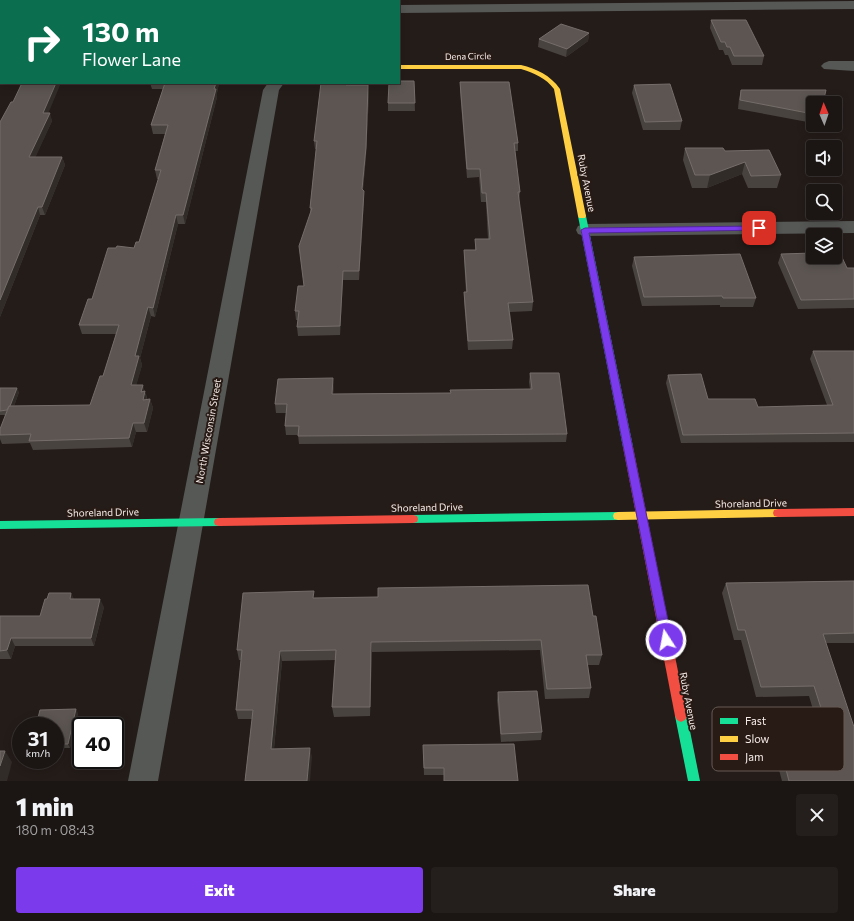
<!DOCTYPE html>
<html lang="en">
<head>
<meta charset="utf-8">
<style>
	body { margin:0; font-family:Commissioner,sans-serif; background:#241e1c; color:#f1f3f6; height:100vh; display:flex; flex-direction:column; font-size:15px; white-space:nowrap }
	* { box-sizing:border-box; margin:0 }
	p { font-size:13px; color:#a09fa0 }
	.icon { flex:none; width:22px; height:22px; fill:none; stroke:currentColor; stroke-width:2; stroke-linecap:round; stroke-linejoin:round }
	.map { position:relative; height:781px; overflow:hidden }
	.sheet { display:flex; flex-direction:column; background:#1b1513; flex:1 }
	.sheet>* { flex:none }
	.top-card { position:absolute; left:0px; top:0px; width:400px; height:84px; box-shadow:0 2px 10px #0003,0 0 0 1px #393433; background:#0b6e4f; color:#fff; overflow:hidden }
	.needle { width:26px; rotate:358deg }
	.buttons { position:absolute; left:806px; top:96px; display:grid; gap:8px }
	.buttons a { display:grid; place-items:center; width:36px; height:36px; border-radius:4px; background:#1b1513; box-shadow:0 2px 10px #0003,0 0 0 1px #393433; font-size:20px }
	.speed { position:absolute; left:12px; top:717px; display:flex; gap:8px; font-size:20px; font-weight:700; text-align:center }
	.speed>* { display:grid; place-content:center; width:52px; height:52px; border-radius:50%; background:#1b1513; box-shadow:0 2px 10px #0003,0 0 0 1px #393433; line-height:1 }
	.speed small { font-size:10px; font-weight:400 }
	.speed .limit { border:2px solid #111; border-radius:6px; background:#fff; color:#111 }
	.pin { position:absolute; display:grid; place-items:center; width:34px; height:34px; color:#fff; margin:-17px; border-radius:8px; box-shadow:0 2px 6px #0006 }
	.me { position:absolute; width:44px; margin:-22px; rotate:349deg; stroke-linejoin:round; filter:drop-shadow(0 0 3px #0008) }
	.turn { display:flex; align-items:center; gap:14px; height:84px; padding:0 16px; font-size:18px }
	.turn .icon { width:52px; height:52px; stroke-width:2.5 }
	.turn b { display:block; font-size:28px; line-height:34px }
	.round { display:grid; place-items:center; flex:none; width:42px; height:42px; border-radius:4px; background:#241e1c }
	.head { display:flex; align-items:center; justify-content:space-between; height:68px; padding:0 16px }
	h1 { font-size:24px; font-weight:800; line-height:30px }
	.action { display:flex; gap:8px; margin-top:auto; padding:8px 16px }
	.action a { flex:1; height:46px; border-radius:4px; background:#7c3aed; color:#fff; font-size:16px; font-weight:800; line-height:46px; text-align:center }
	.action a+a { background:#241e1c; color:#f1f3f6 }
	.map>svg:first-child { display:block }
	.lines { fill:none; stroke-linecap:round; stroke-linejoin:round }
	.street { fill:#565856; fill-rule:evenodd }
	.fast { fill:#16e098; fill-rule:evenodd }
	.slow { fill:#ffcf43; fill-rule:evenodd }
	.jam { fill:#f24e42; fill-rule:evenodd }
	.wall { fill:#49433f }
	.shaded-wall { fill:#322c28 }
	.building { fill:#5c5551; stroke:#746d69 }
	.route { fill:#7c3aed; stroke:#51269a }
	.labels { text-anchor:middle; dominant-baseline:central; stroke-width:4; stroke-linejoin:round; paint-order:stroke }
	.far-street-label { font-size:9px; fill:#f6ece8; stroke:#281a15 }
	.street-label { font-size:10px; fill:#f6ece8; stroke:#281a15 }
	.key { fill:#281a15; stroke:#665954; stroke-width:1 }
	.key-label { font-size:11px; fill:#f6ece8 }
</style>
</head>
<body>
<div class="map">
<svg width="854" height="781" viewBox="0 0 854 781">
	<rect width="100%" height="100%" fill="#241c19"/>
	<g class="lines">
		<!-- street -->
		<g class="street">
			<rect x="6" y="0" width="14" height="1"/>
			<polygon points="854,1 854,9 399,13 399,5"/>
			<polygon points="829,61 854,61 854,71 824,69 821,66 824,63"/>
			<polygon points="268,83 284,83 279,90 158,781 128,781 263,90"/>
			<polygon points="854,221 854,233 585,236 578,234 576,230 578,226 585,224"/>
		</g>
		<!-- fast -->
		<g class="fast">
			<polygon points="579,214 585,214 586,216 633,447 631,450 625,450 623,447 578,216"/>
			<polygon points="618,512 622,513 623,516 622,519 618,520 413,523 409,522 408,519 409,516 413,515"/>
			<polygon points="219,518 223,519 224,522 223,525 219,526 0,529 0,521"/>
			<polygon points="681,710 685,712 687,716 700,781 688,781 675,716 677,712"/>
		</g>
		<!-- slow -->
		<g class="slow">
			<path d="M399,65h122c16,4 29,10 39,24l26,127 -1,2h-6l-1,-2 -24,-127c-8,-11 -20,-16 -33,-20h-122z"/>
			<polygon points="778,509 782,510 783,513 782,516 778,517 618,520 614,519 613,516 614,513 618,512"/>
		</g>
		<!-- jam -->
		<g class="jam">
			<polygon points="628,443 631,444 633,447 687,716 685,720 681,722 677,720 675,716 623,447 625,444"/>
			<polygon points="854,508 854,516 778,517 774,516 773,513 774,510 778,509"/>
			<polygon points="413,515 417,516 418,519 417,522 413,523 219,526 215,525 214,522 215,519 219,518"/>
		</g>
	</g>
	<!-- wall -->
	<g class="wall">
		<polygon points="711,20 764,56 762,65 732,65 728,55 725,55 723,50 719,50 710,28"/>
		<polygon points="589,33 588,41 566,57 538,47 539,39"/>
		<polygon points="414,81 415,111 388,111 388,103"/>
		<polygon points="460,82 518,143 518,151 515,151 520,192 519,201 533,302 532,311 510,312 513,340 512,349 468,350 464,301 464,292 466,292 464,259 464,250 475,250 475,239 488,239 486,202 481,202 479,177 467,178 460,91"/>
		<polygon points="150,83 219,83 217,93 217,97 185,224 178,224 155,317 151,316 140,358 142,365 136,385 146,394 147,399 150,399 153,408 147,432 136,432 132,447 33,450 30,443 2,444 0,439 0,435 5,415 0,415 0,388 19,392 14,406 90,405 103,376 116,334 82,334 79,325 92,299 139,242 159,179 157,179 155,170 165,134 153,134 151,125 163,89 152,89"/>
		<polygon points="346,85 369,93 366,156 363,190 364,200 359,280 343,280 340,335 298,336 297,327 298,320 296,320 295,311 304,286 310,214 310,208 316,149 315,149 314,141"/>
		<polygon points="634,85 682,121 680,130 643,130 632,93"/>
		<polygon points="741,90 813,103 813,123 738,109 739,99"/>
		<polygon points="13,102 49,113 52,121 35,157 62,157 65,165 45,215 40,215 0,317 0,122"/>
		<polygon points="685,148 725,151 781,175 777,188 748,188 742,174 707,188 692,188 683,160"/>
		<polygon points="781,254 847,268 854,268 854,308 798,309 778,263"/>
		<polygon points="634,257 756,298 753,307 720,307 720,305 642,306 632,266"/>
		<polygon points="813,351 854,351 854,442 681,443 666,383 668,375 708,399 758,407 827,405 810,359"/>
		<polygon points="530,373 567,434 566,442 299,444 298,435 286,435 285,426 286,413 276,413 275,404 334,387 333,394 450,393 530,389 529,382"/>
		<polygon points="854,581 854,643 826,643 854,781 782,781 771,740 776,731 819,730 809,696 756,697 741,640 734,640 722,593 726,583"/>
		<polygon points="315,598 593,616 602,655 599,665 588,665 591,688 589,698 545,699 540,650 372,652 370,716 334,717 332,707 335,660 282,661 274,749 312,757 245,781 252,719 238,719 236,710 241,660 239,660 237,650"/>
		<polygon points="74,599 104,607 94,646 15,646 11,659 0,659 0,616 40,616"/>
		<polygon points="498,692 542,732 541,740 501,742 497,700"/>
		<polygon points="78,713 70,748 55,748 55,726"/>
		<polygon points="423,745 518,781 444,781 444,775 424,775"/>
	</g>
	<!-- shaded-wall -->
	<g class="shaded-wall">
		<polygon points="589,33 588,41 566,57 567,49"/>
		<polygon points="56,83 61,83 45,121 43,113"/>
		<polygon points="216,83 219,83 217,93 217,97 185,224 183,215"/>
		<polygon points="368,85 369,93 366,156 362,198 362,189"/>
		<polygon points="50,113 52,121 32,165 29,157"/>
		<polygon points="62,157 65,165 45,215 42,207"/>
		<polygon points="745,162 742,174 707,188 710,175"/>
		<polygon points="364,191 364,200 359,280 359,271"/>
		<polygon points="38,207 40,215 0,317 0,300"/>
		<polygon points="176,215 178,224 155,317 153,308"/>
		<polygon points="343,271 343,280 340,335 340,326"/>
		<polygon points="148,307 151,316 140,358 142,365 134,394 131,385 135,356"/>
		<polygon points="333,378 334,387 332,403 332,394"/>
		<polygon points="143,385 147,400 146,409 141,392"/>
		<polygon points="17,388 19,392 11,415 9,410"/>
		<polygon points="150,399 153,408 147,432 144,423"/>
		<polygon points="133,423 136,432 132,447 129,438"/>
		<polygon points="71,593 75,601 70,599"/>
		<polygon points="100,599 104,607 94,646 91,638"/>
		<polygon points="11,638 15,646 11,659 7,650"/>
		<polygon points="371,642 372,652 370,716 370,707"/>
		<polygon points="280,651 282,661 273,758 271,749"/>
		<polygon points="76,709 78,713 70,748 68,744"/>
		<polygon points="310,748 312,757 310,781 307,781"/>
		<polygon points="5,751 12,762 7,781 0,781 0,766"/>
	</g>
	<!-- building -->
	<g class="building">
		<polygon points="711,20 746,20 764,56 734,56 730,47 727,47 725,42 721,42"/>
		<polygon points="561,24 589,33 567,49 539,39"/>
		<polygon points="399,81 414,81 415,103 388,103 389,83 399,83"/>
		<polygon points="460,82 509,82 518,143 514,143 520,192 518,192 533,302 508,303 513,340 468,341 464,292 467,292 464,250 476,250 475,239 490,239 486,193 482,193 480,169 467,169"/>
		<polygon points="22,83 56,83 43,113 50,113 29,157 62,157 42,207 38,207 0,300 0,122 11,102 13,102"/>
		<polygon points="165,83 216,83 214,89 216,89 183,215 176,215 153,308 148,307 135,356 139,356 131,385 143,385 141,392 145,391 143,400 150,399 144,423 133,423 129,438 29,441 31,434 0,435 0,429 9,406 90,405 100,376 103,376 119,325 79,325 88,299 92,299 108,248 116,248 117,246 134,248 136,242 139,242 161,170 155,170 168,125 151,125"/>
		<polygon points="321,83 346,83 346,85 368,85 366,147 362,189 364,191 359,271 343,271 340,326 297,327 299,311 295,311 298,286 304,286 299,246 312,208 310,208 317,141 314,141"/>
		<polygon points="670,84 682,121 645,122 634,85"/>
		<polygon points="741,90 826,90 823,103 813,103 813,114 740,100"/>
		<polygon points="685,148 723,148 725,151 769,150 781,175 751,176 745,162 710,175 695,175"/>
		<polygon points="813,253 813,257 835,257 835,253 840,253 847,268 854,268 854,299 801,300 781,254"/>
		<polygon points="740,254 756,298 723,298 722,296 644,297 634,257"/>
		<polygon points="813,351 854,351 854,433 683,435 668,375 701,374 708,399 755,399 758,407 833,405"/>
		<polygon points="530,373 559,373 567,434 298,436 299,426 285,426 287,404 275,404 278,379 333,378 332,394 451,393 450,390 532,389"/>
		<polygon points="0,388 17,388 10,406 9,406 7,410 0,411"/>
		<polygon points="854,581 854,633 823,634 854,727 854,781 789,781 776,731 828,730 814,686 761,687 745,630 738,630 726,583"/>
		<polygon points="588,585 593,616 596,616 602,655 586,655 591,688 547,689 541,640 371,642 370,707 332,707 336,650 280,651 271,749 310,748 307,781 245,781 253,710 236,710 242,650 237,650 243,593 314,591 313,598 378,597 378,588"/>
		<polygon points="49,593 71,593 70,599 100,599 91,638 11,638 7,650 0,651 0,616 40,616 45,599 47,599"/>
		<polygon points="537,691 542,732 501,734 498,692"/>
		<polygon points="76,709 68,744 55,744 55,726 36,726 40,710"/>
		<polygon points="514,744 518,781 444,781 444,768 424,768 423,745"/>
		<polygon points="0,751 5,751 0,766"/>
	</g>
	<!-- route -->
	<polygon class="route" points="759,226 762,226 762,230 589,233 672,640 670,644 666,645 663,644 661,640 581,230 585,228"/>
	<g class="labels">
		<!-- far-street labels -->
		<g class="far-street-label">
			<text transform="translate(468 56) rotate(-1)">Dena Circle</text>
		</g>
		<!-- street labels -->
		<g class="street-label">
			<text transform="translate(587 183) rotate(79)">Ruby Avenue</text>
			<text transform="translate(208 431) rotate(-80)">North Wisconsin Street</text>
			<text transform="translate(751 503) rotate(-1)">Shoreland Drive</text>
			<text transform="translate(427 507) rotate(-1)">Shoreland Drive</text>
			<text transform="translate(103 512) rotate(-1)">Shoreland Drive</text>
			<text transform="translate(689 701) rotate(79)">Ruby Avenue</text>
		</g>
	</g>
	<!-- legend -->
	<rect x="712" y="707" width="132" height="64" rx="6" class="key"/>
	<rect x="720" y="718" width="18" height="6" fill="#16e098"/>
	<rect x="720" y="736" width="18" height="6" fill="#ffcf43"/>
	<rect x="720" y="754" width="18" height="6" fill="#f24e42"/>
	<g class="key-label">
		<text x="745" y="725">Fast</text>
		<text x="745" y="743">Slow</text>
		<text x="745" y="761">Jam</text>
	</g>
</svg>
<div class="buttons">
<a><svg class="needle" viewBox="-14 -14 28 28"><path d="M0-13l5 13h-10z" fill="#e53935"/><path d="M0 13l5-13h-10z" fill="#a09fa0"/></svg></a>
<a><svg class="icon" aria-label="sound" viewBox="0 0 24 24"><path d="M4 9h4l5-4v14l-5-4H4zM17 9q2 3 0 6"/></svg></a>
<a><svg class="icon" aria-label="search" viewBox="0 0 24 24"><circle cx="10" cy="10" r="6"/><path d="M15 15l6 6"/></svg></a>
<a><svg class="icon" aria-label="layers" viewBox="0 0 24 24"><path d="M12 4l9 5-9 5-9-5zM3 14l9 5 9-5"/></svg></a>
</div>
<div class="speed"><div>31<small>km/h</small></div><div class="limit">40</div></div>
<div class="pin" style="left:759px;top:228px;background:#d93025"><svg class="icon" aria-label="arrive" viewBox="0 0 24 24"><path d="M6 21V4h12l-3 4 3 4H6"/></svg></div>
<svg class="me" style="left:666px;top:640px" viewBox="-20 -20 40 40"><circle r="17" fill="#7c3aed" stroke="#fff" stroke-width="3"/><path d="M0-11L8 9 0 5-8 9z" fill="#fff"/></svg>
<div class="top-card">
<div class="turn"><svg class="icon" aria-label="right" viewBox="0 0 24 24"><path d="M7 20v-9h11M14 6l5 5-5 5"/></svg><div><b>130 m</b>Flower Lane</div></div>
</div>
</div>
<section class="sheet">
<div class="head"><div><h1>1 min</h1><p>180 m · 08:43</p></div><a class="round"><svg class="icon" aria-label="close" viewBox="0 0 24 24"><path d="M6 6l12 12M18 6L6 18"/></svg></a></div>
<div class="action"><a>Exit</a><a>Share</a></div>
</section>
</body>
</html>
